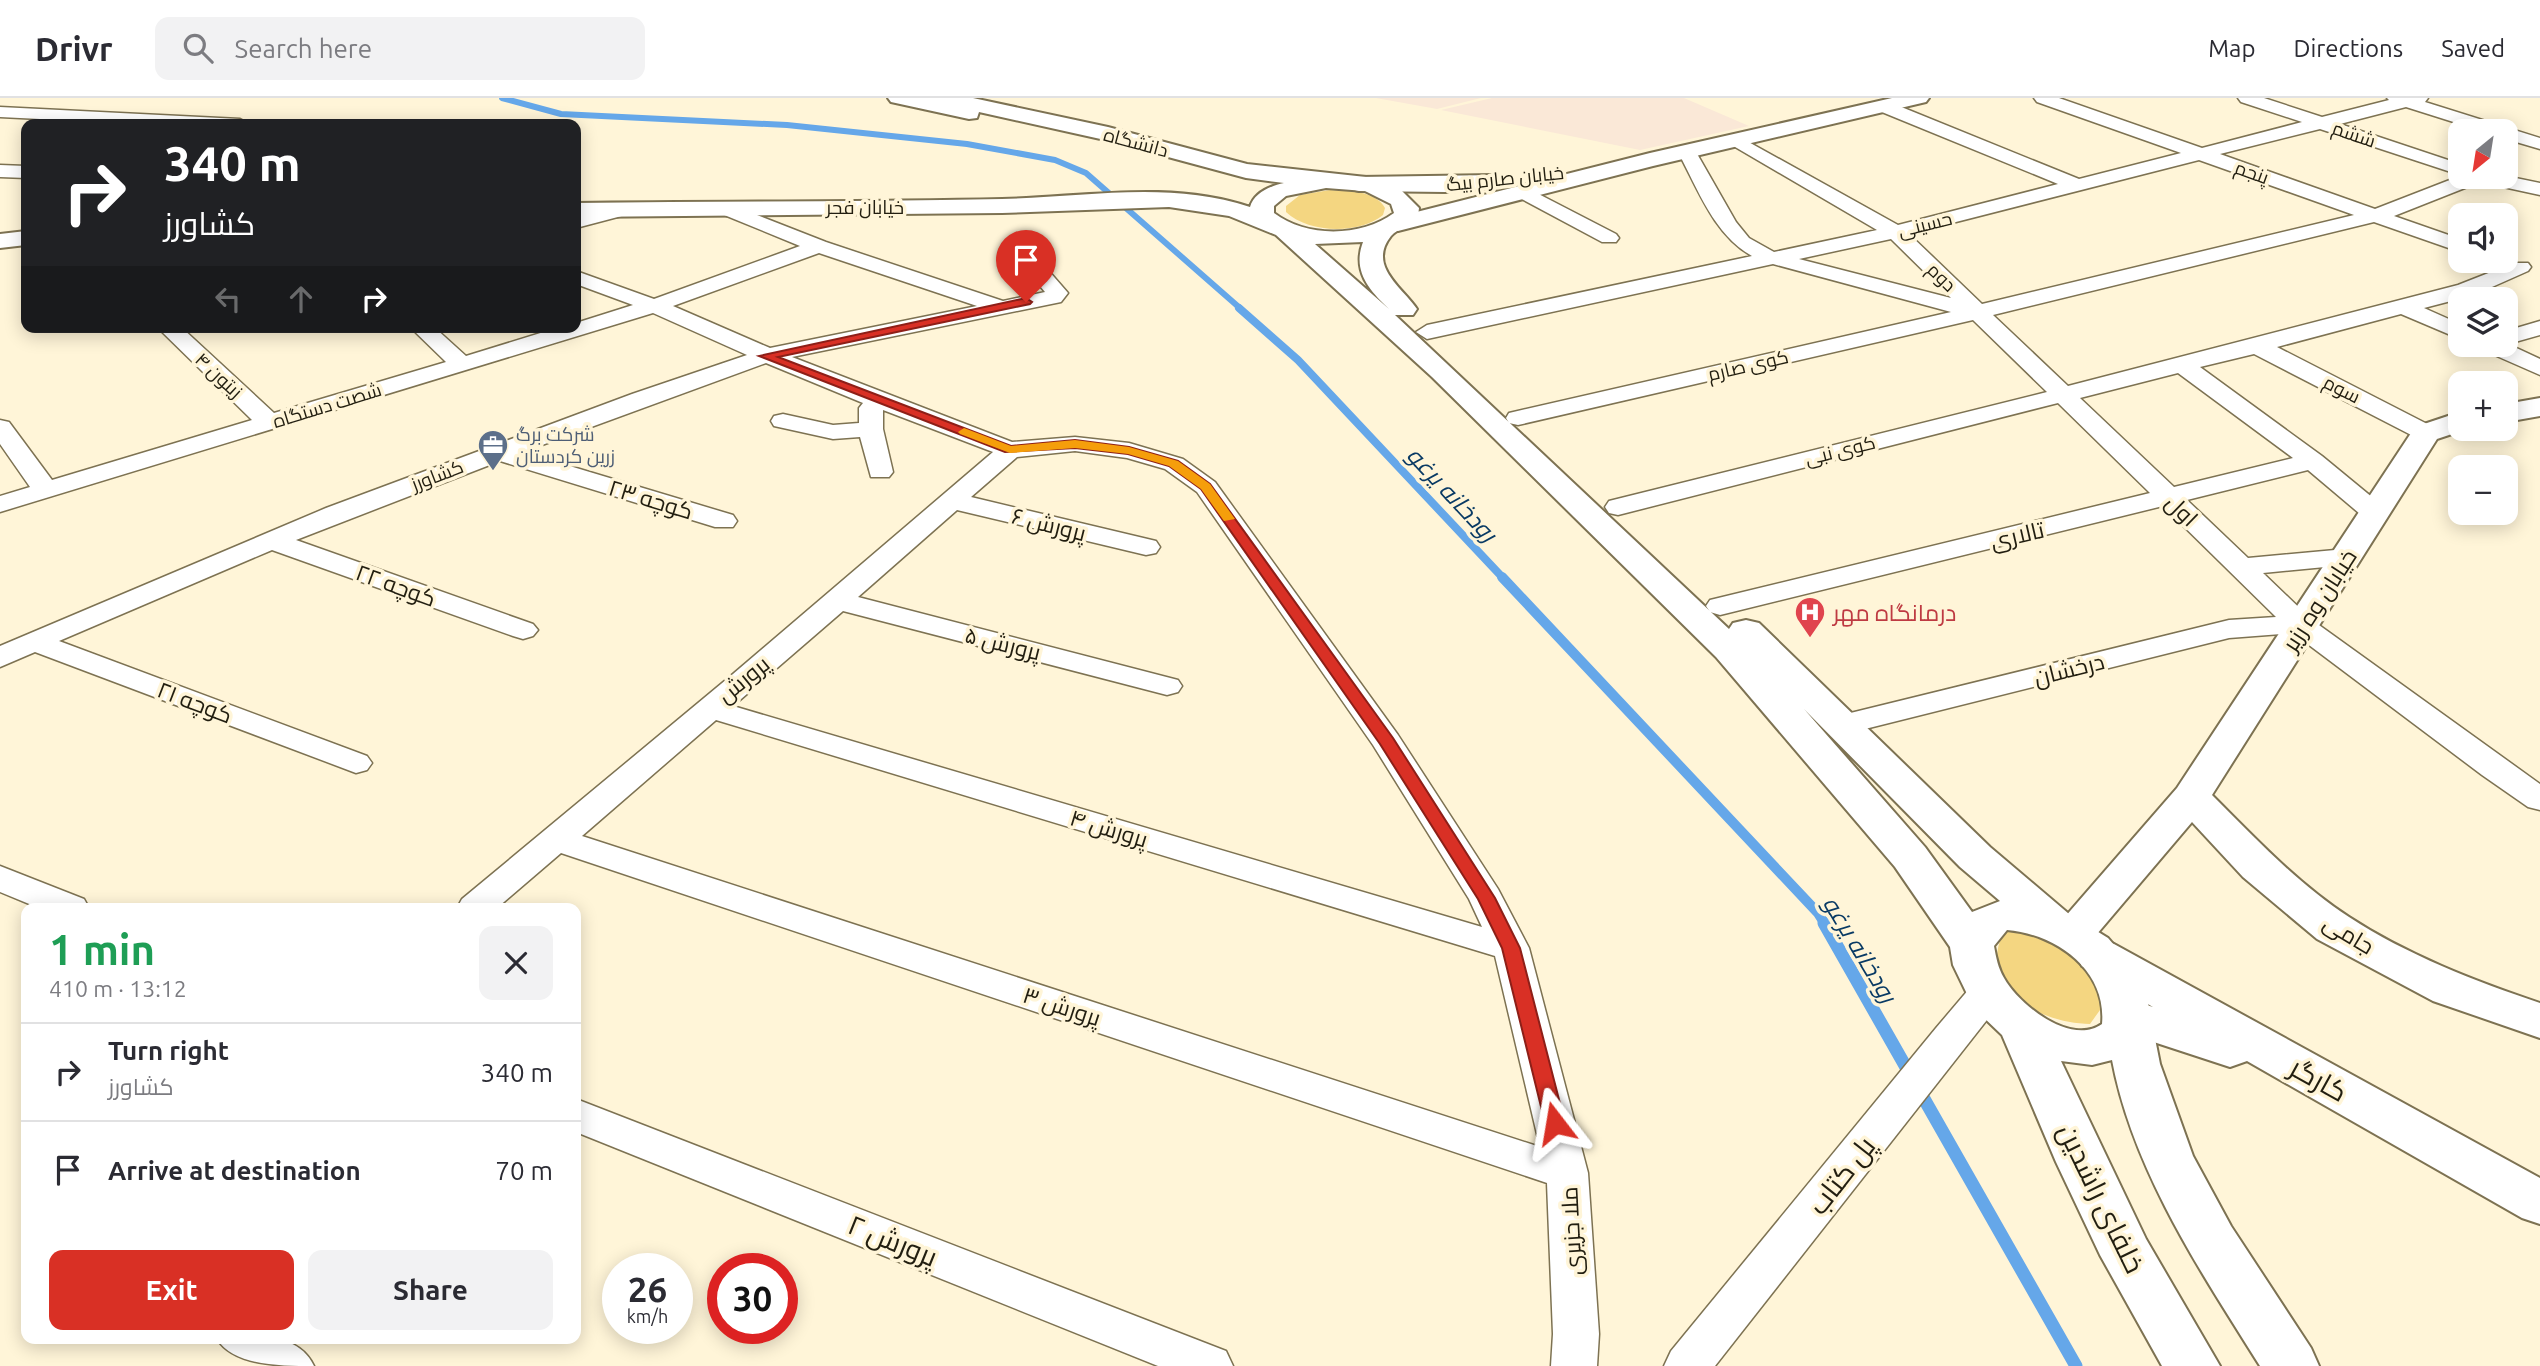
<!DOCTYPE html>
<html lang="en">
<head>
<meta charset="utf-8">
<style>
	body { margin:0; font-family:Ubuntu,Cairo,sans-serif; background:#f2f2f3; color:#2b2b33; height:100vh; display:flex; flex-direction:column; font-size:26px; white-space:nowrap }
	* { box-sizing:border-box; margin:0 }
	p { font-size:23px; color:#7c7c81 }
	.icon { flex:none; width:38px; height:38px; fill:none; stroke:currentColor; stroke-width:2; stroke-linecap:round; stroke-linejoin:round }
	.map { position:relative; flex:1; overflow:hidden }
	.details { position:absolute; left:21px; top:805px; width:560px; height:441px; display:flex; flex-direction:column; background:#fff; border-radius:14px; box-shadow:0 4px 18px #0003 }
	.details>* { flex:none }
	.top-card { position:absolute; left:21px; top:21px; width:560px; height:214px; border-radius:14px; box-shadow:0 4px 18px #0003; background:#202124; color:#fff; overflow:hidden }
	.needle { width:46px; rotate:210deg }
	.fabs { position:absolute; left:2448px; top:21px; display:grid; gap:14px }
	.fabs a { display:grid; place-items:center; width:70px; height:70px; border-radius:14px; background:#fff; box-shadow:0 4px 18px #0003; font-size:35px }
	.speed { position:absolute; left:602px; top:1155px; display:flex; gap:14px; font-size:35px; font-weight:700; text-align:center }
	.speed>* { display:grid; place-content:center; width:91px; height:91px; border-radius:50%; background:#fff; box-shadow:0 4px 18px #0003; line-height:1 }
	.speed small { font-size:18px; font-weight:400 }
	.speed .limit { border:10px solid #d22; background:#fff; color:#111 }
	.pin { position:absolute; display:grid; place-items:center; width:60px; height:60px; color:#fff; margin:-72px -30px; border-radius:50% 50% 50% 0; rotate:-45deg; box-shadow:0 0 7px #0007 }
	.pin .icon { rotate:45deg }
	.me { position:absolute; width:77px; margin:-38px; rotate:346deg; stroke-linejoin:round; filter:drop-shadow(0 0 5px #0008) }
	.turn { display:flex; align-items:center; gap:24px; height:147px; padding:0 28px; font-size:32px }
	.turn .icon { width:91px; height:91px; stroke-width:2.5 }
	.turn b { display:block; font-size:49px; line-height:60px }
	.lanes { display:flex; align-items:center; height:66px; padding:0 28px; background:#0003; justify-content:center; gap:35px; direction:ltr }
	.lanes .off { opacity:.35 }
	.round { display:grid; place-items:center; flex:none; width:74px; height:74px; border-radius:14px; background:#f2f2f3 }
	.head { display:flex; align-items:center; justify-content:space-between; height:119px; padding:0 28px }
	h1 { font-size:42px; font-weight:600; line-height:52px; color:#1e9e55 }
	.cta { display:flex; gap:14px; margin-top:auto; padding:14px 28px }
	.cta a { flex:1; height:80px; border-radius:14px; background:#d93025; color:#fff; font-size:28px; font-weight:600; line-height:80px; text-align:center }
	.cta a+a { background:#f2f2f3; color:#2b2b33 }
	ul { padding:0; list-style:none }
	li { display:flex; align-items:center; gap:21px; height:98px; padding:0 28px; border-top:2px solid #e1e1e2 }
	li div { flex:1 }
	li b { display:block; font-size:26px }
	li em { font-style:normal }
	header { display:flex; align-items:center; gap:42px; box-sizing:border-box; height:98px; padding:0 35px; background:#fff; border-bottom:2px solid #e1e1e2 }
	header strong { font-size:33px }
	nav { display:flex; gap:38px; margin-inline-start:auto; font-size:24px }
	.search { width:490px; height:63px; background:#f2f2f3; display:flex; align-items:center; gap:18px; box-sizing:border-box; padding:0 24px; border-radius:14px; color:#7c7c81; font-size:26px }
	.map>svg:first-child { display:block }
	.education { fill:#fae8d7 }
	.green { fill:#f4d681 }
	.lines { fill:none; stroke-linecap:round; stroke-linejoin:round }
	.stream-far3 { stroke:#65a7e9; stroke-width:6 }
	.stream-far2 { stroke:#65a7e9; stroke-width:8 }
	.stream-far1 { stroke:#65a7e9; stroke-width:10 }
	.stream { stroke:#65a7e9; stroke-width:13 }
	.minor-casing { stroke:#7d7252; stroke-width:3 }
	.tertiary-casing { stroke:#7d7252; stroke-width:4 }
	.secondary-casing { stroke:#7d7252; stroke-width:4 }
	.minor { fill:#fff; fill-rule:evenodd }
	.tertiary { fill:#fff; fill-rule:evenodd }
	.secondary { fill:#fff; fill-rule:evenodd }
	.route { fill:#d93025; stroke:#8d1f18; stroke-width:2 }
	.slow { fill:#f59e0b }
	.labels { text-anchor:middle; dominant-baseline:central; stroke-width:7; stroke-linejoin:round; paint-order:stroke }
	.far-street-label { font-size:19px; fill:#221e10; stroke:#fff5d8 }
	.far-service-label { font-size:19px; fill:#4e5e75; stroke:#fff5d8; text-anchor:start }
	.street-label { font-size:23px; fill:#221e10; stroke:#fff5d8 }
	.health-label { font-size:23px; fill:#be3a42; stroke:#fff5d8; text-anchor:start }
	.water-label { font-size:24px; font-style:italic; fill:#093a64; stroke:#fff5d8 }
	.near-street-label { font-size:28px; fill:#221e10; stroke:#fff5d8 }
</style>
</head>
<body>
<header>
<strong>Drivr</strong>
<div class="search"><svg class="icon" aria-label="search" viewBox="0 0 24 24"><circle cx="10" cy="10" r="6"/><path d="M15 15l6 6"/></svg>Search here</div>
<nav><a>Map</a><a>Directions</a><a>Saved</a></nav>
</header>
<div class="map">
<svg width="2540" height="1268" viewBox="0 0 2540 1268">
	<rect width="100%" height="100%" fill="#fff5d8"/>
	<!-- education -->
	<g class="education">
		<polygon points="1376,0 1481,0 1437,11"/>
		<polygon points="1492,0 1684,0 1749,28 1640,52 1441,12"/>
	</g>
	<!-- green -->
	<g class="green">
		<path d="M1330,92c18,1 45,0 55,18l-2,7c-23,19 -74,19 -97,-3v-6l14,-11z"/>
		<path d="M2021,830c47,19 66,24 84,75l-15,21c-51,-1 -116,-35 -85,-95z"/>
	</g>
	<g class="lines">
		<!-- stream-far3 -->
		<polyline class="stream-far3" points="502,0 561,16 787,27 967,46 1055,62 1086,75 1241,211"/>
		<!-- stream-far2 -->
		<polyline class="stream-far2" points="1239,210 1298,262 1504,481"/>
		<!-- stream-far1 -->
		<polyline class="stream-far1" points="1502,479 1818,815 1825,826"/>
		<!-- stream -->
		<g class="stream">
			<polyline points="1824,825 1911,978"/>
			<polyline points="1919,992 2076,1268"/>
		</g>
		<!-- minor casing -->
		<g class="minor-casing">
			<g id="minor">
				<path d="M2034,0h25l143,50 100,-26 -61,-20 -3,-4h26l58,19 67,-17 -2,-2h41l-3,4 115,36v11l-34,-10v-8h-24l-76,-24 -66,17 120,40v11l-140,-46 -100,25 155,55 85,-33h46l34,7v12l-60,-13 -86,34 66,23v13l-86,-30 -381,93 75,71 390,-101 56,-22h14l3,4 -3,4 -54,24 -50,13 36,16v15l-59,-25 -124,33 158,81 3,5 -3,5h-18l-163,-84 -54,13 122,89 62,51 4,6 -4,6h-18l-58,-49 -121,30 61,58 98,-9 10,2 4,6 -4,6 -10,2 -83,8 49,47 228,164v26l-12,-3 -46,-32 -189,-142 -64,5 -388,97 -11,-3 -5,-7 5,-7 399,-98 47,-3 -113,-111 -443,109 -10,-3 -4,-6 4,-6 440,-107 -92,-90 -440,112 -9,-2 -4,-6 4,-6 438,-109 -74,-72 -455,105 -9,-2 -3,-5 3,-5 442,-101 -178,-48 -346,75 -11,-7 11,-7 325,-69c-38,-21 -54,-67 -74,-104l9,-5 9,5 40,70 13,16 25,14 103,-22 -147,-86 -3,-4 3,-4 6,-1 162,90 160,-41 -181,-74 -3,-4 3,-4h12l190,77 102,-26 -144,-51zM2199,62l155,55 -372,89 -73,-70zM1891,141l60,59 -152,-39zM2178,275l115,85 -119,29 -94,-89z"/>
				<polygon points="0,9 240,21 249,26 140,26 0,19"/>
				<polygon points="0,67 26,68 26,80 0,79"/>
				<polygon points="1525,89 1616,136 1619,140 1616,144 1602,144 1518,99 1515,95 1518,91"/>
				<path d="M724,104l102,40 177,59 42,-9 -41,-49 10,-6 7,2 47,54 -7,9 -269,55 220,85 63,-5 54,6 54,16 32,23 183,253 100,154 31,59 59,225 11,161 -2,32h-46l2,-32 -6,-151 -986,-330 -64,55h-40l5,-9 271,-225 260,-222 -110,-42v19l10,43 -4,5h-18l-11,-40 -27,2 -59,-13 -3,-5 3,-5 9,-2 50,11 26,-2v-15l4,-5 -97,-40 -243,89 210,63 4,6 -4,6h-18l-215,-66 -204,79 237,84 5,6 -5,6 -10,3 -10,-3 -241,-86 -213,91 308,115 5,7 -5,7 -11,3 -321,-121 -35,15v-21l326,-138 306,-114 115,-39 -94,-42 -653,199v-16l30,-9 -30,-43v-24l9,2 43,58 200,-60 -95,-93h24l93,86 172,-51 -36,-35h24l32,29 94,-29h16v-4l57,-18 -57,-21v-13l78,28 146,-53 -83,-34 -3,-4 3,-4zM819,155l158,53 -207,42 -97,-42zM1075,353l52,7 38,11 32,23 176,253 96,154 13,28 -749,-221 110,-95 324,84 11,-3 4,-6 -4,-6 -320,-83 99,-87 189,45 10,-2 4,-6 -4,-6 -185,-44 46,-40zM716,622l779,236 45,191 -958,-311z"/>
				<polygon points="626,105 636,111 633,115 576,130 576,118"/>
				<polygon points="2540,223 2540,237 2508,246 2540,261 2540,277 2483,252 2480,247 2506,247 2506,233"/>
				<polygon points="0,768 84,801 89,810 39,810 0,794"/>
				<polygon points="1988,880 2001,884 2007,894 2001,904 1715,1268 1664,1268 1671,1253 1936,930 1975,884"/>
				<polygon points="576,1001 1226,1253 1233,1268 1158,1268 576,1034"/>
				<path d="M217,1241c34,-2 80,-9 97,27 -34,0 -80,0 -97,-27z"/>
			</g>
		</g>
		<!-- tertiary casing -->
		<g class="tertiary-casing">
			<g id="tertiary">
				<polygon points="1892,0 1929,0 1926,4 1653,68 1398,133 1389,131 1386,126 1389,121 1650,55"/>
				<polygon points="1495,77 1503,79 1507,84 1503,89 1445,94 1359,93 1351,91 1347,86 1351,81 1359,79"/>
				<polygon points="2540,300 2540,318 2506,324 2506,306"/>
				<path d="M2460,314v17h7l-30,10 -225,356c43,43 86,89 137,122 58,38 126,64 191,86v35l-107,-37 -116,-62 -74,-62 -51,-55 -101,119 7,-2 16,5 426,234v46l-18,-6 -275,-157 -17,6 -119,-39 -7,-12 7,-12 16,-5 26,8 -71,-41 -6,-11 5,-9 -8,3 -16,-5 -6,-11 126,-145 238,-361z"/>
			</g>
		</g>
		<!-- secondary casing -->
		<g class="secondary-casing">
			<g id="secondary">
				<path d="M888,0h85l135,29 139,37 119,13 32,10 21,21 -1,8c-7,10 -20,12 -27,20 -24,30 12,52 26,73l-4,6h-18l334,314 4,-6 13,-3 13,3 231,224 79,67 39,24 19,22 20,38 13,66 33,92 38,70 80,122 8,18h-59c-59,-94 -127,-195 -148,-306l-20,5 -31,-4 85,178 74,127h-58l-62,-111 -44,-93 -54,-127 -22,-21 -12,-18 -15,-31 -3,-18 -55,-80 -179,-210 -284,-280 -156,-142 -47,-19 -60,-9 -167,6 -426,4v-14c142,-2 284,-1 426,-4 82,-2 168,-19 248,8 4,-14 20,-21 34,-24l-38,-5 -141,-38 -126,-28 -2,6 -8,1 -78,-17zM1326,90l39,3 26,13 3,9c-33,24 -87,25 -120,0v-7l12,-10zM1363,144c-11,29 6,48 26,67l-74,-65zM1804,611l156,158 40,34 -28,11 -47,-65zM2007,832c49,4 100,40 95,94 -31,22 -83,-19 -98,-46 -6,-10 -8,-21 -10,-32z"/>
				<polygon points="26,133 26,147 0,150 0,136"/>
			</g>
		</g>
		<!-- minor -->
		<use href="#minor" class="minor"/>
		<!-- tertiary -->
		<use href="#tertiary" class="tertiary"/>
		<!-- secondary -->
		<use href="#secondary" class="secondary"/>
	</g>
	<!-- route -->
	<polygon class="route" points="1026,200 1032,204 1030,206 778,259 1011,348 1075,342 1129,349 1178,363 1210,386 1393,640 1495,800 1520,850 1565,1025 1562,1031 1548,1031 1545,1025 1502,850 1478,801 1380,646 1201,391 1169,368 1128,356 1075,350 1005,354 759,258"/>
	<!-- slow -->
	<polygon class="slow" points="964,330 1011,348 1075,342 1129,349 1178,363 1210,386 1235,421 1224,423 1201,391 1169,368 1128,356 1075,350 1010,355 960,336 958,334"/>
	<!-- icons -->
	<defs>
		<g id="office-pin" transform="scale(1.575)"><path d="M0 17L-7.5 6A9.5 9.5 0 1 1 7.5 6Z" fill="#5c6f8a" stroke="#fff5d8"/><path d="M-6-3h4V-5.5h4V-3h4V5H-6ZM-1-4.5V-3h2v-1.5ZM-6 0V1H6V0Z" fill="#fff"/></g>
		<g id="hospital-pin" transform="scale(1.575)"><path d="M0 17L-7.5 6A9.5 9.5 0 1 1 7.5 6Z" fill="#e0444e" stroke="#fff5d8"/><path d="M-5-5h3v3.5h4V-5h3V5h-3V1.5h-4V5h-3Z" fill="#fff"/></g>
	</defs>
	<g fill-rule="evenodd">
		<use href="#office-pin" x="493" y="347"/>
		<use href="#hospital-pin" x="1810" y="514"/>
	</g>
	<g class="labels">
		<!-- far-street labels -->
		<g class="far-street-label">
			<text transform="translate(2354 36) rotate(19)">ششم</text>
			<text transform="translate(1136 44) rotate(15)">دانشگاه</text>
			<text transform="translate(2252 74) rotate(20)">پنجم</text>
			<text transform="translate(1505 80) rotate(-6)">خیابان صارم بیگ</text>
			<text x="865" y="109">خیابان فجر</text>
			<text transform="translate(1925 126) rotate(-14)">حسینی</text>
			<text transform="translate(1942 179) rotate(44)">دوم</text>
			<text transform="translate(1748 267) rotate(-13)">کوی صارم</text>
			<text transform="translate(219 277) rotate(43)">زیتون ۴</text>
			<text transform="translate(2342 291) rotate(27)">سوم</text>
			<text transform="translate(327 307) rotate(-17)">شصت دستگاه</text>
			<text transform="translate(1840 352) rotate(-14)">کوی نبی</text>
			<text transform="translate(437 377) rotate(-21)">کشاورز</text>
		</g>
		<!-- far-service labels -->
		<g class="far-service-label">
			<text x="516" y="336">شرکت برگ<tspan x="516" dy="22">زرین کردستان</tspan></text>
		</g>
		<!-- street labels -->
		<g class="street-label">
			<text transform="translate(651 401) rotate(17)">کوچه ۲۳</text>
			<text transform="translate(2182 412) rotate(44)">اول</text>
			<text transform="translate(1049 426) rotate(14)">پرورش ۶</text>
			<text transform="translate(2017 437) rotate(-13)">تالاری</text>
			<text transform="translate(396 487) rotate(20)">کوچه ۲۲</text>
			<text transform="translate(2319 502) rotate(-57)">خیابان وه رزیر</text>
			<text transform="translate(1003 545) rotate(14)">پرورش ۵</text>
			<text transform="translate(2069 571) rotate(-14)">درخشان</text>
			<text transform="translate(743 581) rotate(-39)">پرورش</text>
			<text transform="translate(195 604) rotate(21)">کوچه ۲۱</text>
			<text transform="translate(1109 730) rotate(17)">پرورش ۴</text>
			<text transform="translate(2349 836) rotate(31)">جامی</text>
			<text transform="translate(1062 908) rotate(18)">پرورش ۳</text>
			<text transform="translate(1571 1133) rotate(-93)">ملا جزیری</text>
		</g>
		<!-- health labels -->
		<g class="health-label">
			<text x="1833" y="514">درمانگاه مهر</text>
		</g>
		<!-- water labels -->
		<g class="water-label">
			<text transform="translate(1452 396) rotate(47)">رودخانه یرغو</text>
			<text transform="translate(1860 851) rotate(59)">رودخانه یرغو</text>
		</g>
		<!-- near-street labels -->
		<g class="near-street-label">
			<text transform="translate(2319 981) rotate(29)">کارگر</text>
			<text transform="translate(1841 1077) rotate(-52)">پل کتاب</text>
			<text transform="translate(2102 1100) rotate(64)">خلفای راشدین</text>
			<text transform="translate(893 1142) rotate(22)">پرورش ۲</text>
		</g>
	</g>
</svg>
<div class="fabs">
<a><svg class="needle" viewBox="-14 -14 28 28"><path d="M0-13l5 13h-10z" fill="#e53935"/><path d="M0 13l5-13h-10z" fill="#7c7c81"/></svg></a>
<a><svg class="icon" aria-label="sound" viewBox="0 0 24 24"><path d="M4 9h4l5-4v14l-5-4H4zM17 9q2 3 0 6"/></svg></a>
<a><svg class="icon" aria-label="layers" viewBox="0 0 24 24"><path d="M12 4l9 5-9 5-9-5zM3 14l9 5 9-5"/></svg></a>
<a>+</a>
<a>−</a>
</div>
<div class="speed"><div>26<small>km/h</small></div><div class="limit">30</div></div>
<div class="pin" style="left:1026px;top:204px;background:#d93025"><svg class="icon" aria-label="arrive" viewBox="0 0 24 24"><path d="M6 21V4h12l-3 4 3 4H6"/></svg></div>
<svg class="me" style="left:1555px;top:1025px" viewBox="-20 -20 40 40"><path d="M0-17L14 15 0 8-14 15z" fill="#d93025" stroke="#fff" stroke-width="4"/></svg>
<div class="top-card">
<div class="turn"><svg class="icon" aria-label="right" viewBox="0 0 24 24"><path d="M7 20v-9h11M14 6l5 5-5 5"/></svg><div><b>340 m</b>کشاورز</div></div>
<div class="lanes"><svg class="icon off" aria-label="left" viewBox="0 0 24 24"><path d="M17 20v-9H6M10 6l-5 5 5 5"/></svg><svg class="icon off" aria-label="ahead" viewBox="0 0 24 24"><path d="M12 20V5M6 11l6-6 6 6"/></svg><svg class="icon" aria-label="right" viewBox="0 0 24 24"><path d="M7 20v-9h11M14 6l5 5-5 5"/></svg></div>
</div>
<section class="details">
<div class="head"><div><h1>1 min</h1><p>410 m · 13:12</p></div><a class="round"><svg class="icon" aria-label="close" viewBox="0 0 24 24"><path d="M6 6l12 12M18 6L6 18"/></svg></a></div>
<ul>
<li><svg class="icon" aria-label="right" viewBox="0 0 24 24"><path d="M7 20v-9h11M14 6l5 5-5 5"/></svg><div><b>Turn right</b><p>کشاورز</p></div><em>340 m</em></li>
<li><svg class="icon" aria-label="arrive" viewBox="0 0 24 24"><path d="M6 21V4h12l-3 4 3 4H6"/></svg><div><b>Arrive at destination</b></div><em>70 m</em></li>
</ul>
<div class="cta"><a>Exit</a><a>Share</a></div>
</section>
</div>
</body>
</html>
